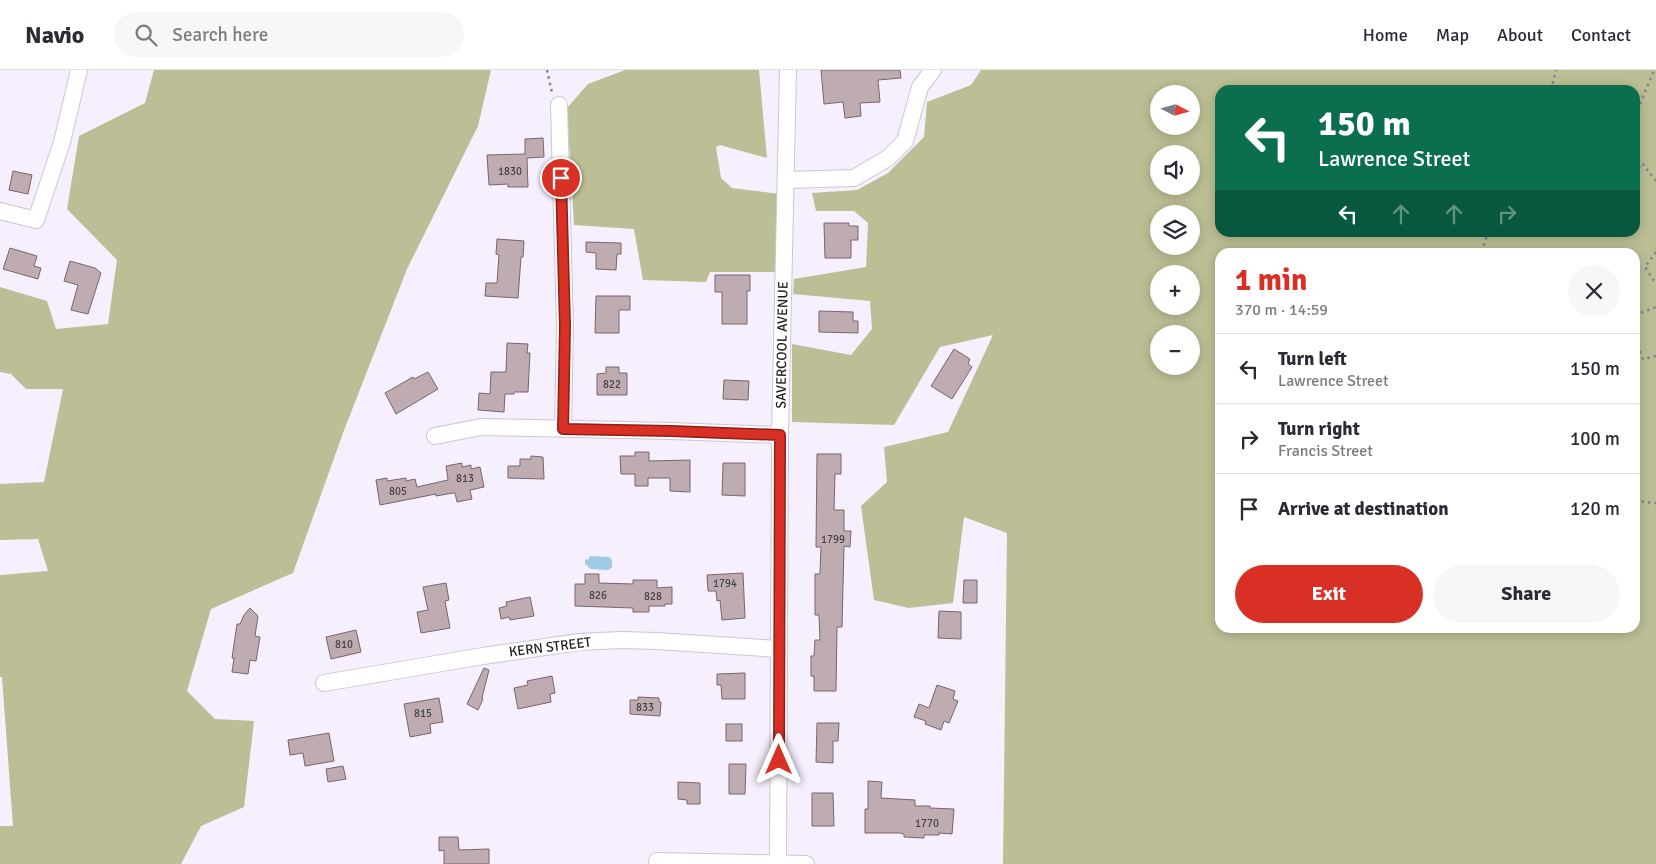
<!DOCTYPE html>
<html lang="en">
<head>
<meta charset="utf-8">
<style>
	body { margin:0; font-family:Signika,sans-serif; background:#f7f7f7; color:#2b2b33; height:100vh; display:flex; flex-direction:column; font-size:19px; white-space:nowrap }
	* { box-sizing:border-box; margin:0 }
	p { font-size:16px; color:#7c7c81 }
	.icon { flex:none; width:28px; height:28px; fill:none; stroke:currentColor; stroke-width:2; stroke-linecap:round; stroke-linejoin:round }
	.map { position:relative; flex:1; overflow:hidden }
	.drawer { position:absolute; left:1215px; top:178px; width:425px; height:385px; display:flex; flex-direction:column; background:#fff; border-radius:15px; box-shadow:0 2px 12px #0003 }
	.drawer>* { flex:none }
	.banner { position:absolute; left:1215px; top:15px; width:425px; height:152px; border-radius:15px; box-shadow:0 2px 12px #0003; background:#0b6e4f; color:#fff; overflow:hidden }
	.needle { width:32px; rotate:96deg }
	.fabs { position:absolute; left:1150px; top:15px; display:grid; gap:10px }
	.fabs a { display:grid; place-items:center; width:50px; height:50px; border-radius:50%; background:#fff; box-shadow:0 2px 12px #0003; font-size:25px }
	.pin { position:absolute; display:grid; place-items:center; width:42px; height:42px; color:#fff; margin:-21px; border:2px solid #fff; border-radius:50%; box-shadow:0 1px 5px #0007 }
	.me { position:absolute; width:55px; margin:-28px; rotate:0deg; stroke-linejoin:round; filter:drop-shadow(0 0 4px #0008) }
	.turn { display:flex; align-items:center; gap:18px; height:105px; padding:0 20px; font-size:22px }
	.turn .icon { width:65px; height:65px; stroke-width:2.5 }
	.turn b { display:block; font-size:35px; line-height:42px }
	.lanes { display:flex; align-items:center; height:48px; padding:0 20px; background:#0003; justify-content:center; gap:25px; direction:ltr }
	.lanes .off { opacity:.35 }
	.round { display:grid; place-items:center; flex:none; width:52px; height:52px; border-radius:26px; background:#f7f7f7 }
	.headline { display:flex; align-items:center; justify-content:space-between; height:85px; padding:0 20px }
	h1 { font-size:30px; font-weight:800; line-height:38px; color:#d93025 }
	.primary-button { display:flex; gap:10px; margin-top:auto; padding:10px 20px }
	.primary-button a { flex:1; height:58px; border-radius:30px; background:#d93025; color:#fff; font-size:20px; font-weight:800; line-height:58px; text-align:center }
	.primary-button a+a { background:#f7f7f7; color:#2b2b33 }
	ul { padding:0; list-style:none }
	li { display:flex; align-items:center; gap:15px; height:70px; padding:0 20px; border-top:1px solid #e1e1e2 }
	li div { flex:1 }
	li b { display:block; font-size:19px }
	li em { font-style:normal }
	header { display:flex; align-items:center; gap:30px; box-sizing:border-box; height:70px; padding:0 25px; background:#fff; border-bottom:1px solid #e1e1e2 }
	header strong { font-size:24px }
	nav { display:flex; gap:28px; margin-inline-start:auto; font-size:18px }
	.search { width:350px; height:45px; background:#f7f7f7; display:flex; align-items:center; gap:12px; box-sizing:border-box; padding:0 18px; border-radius:28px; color:#7c7c81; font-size:19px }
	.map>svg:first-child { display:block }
	.forest { fill:#bcbe95; fill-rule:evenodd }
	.water { fill:#a1c9e3 }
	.building { fill:#bfacb3; stroke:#78666c }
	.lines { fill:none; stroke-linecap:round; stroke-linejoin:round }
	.minor-casing { stroke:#cdc5d5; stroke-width:18 }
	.path { stroke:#88838d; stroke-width:2.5; stroke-dasharray:2.5 4; stroke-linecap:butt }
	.minor { stroke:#fff; stroke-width:16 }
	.route-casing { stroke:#8d1f18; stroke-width:12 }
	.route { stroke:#d93025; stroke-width:9 }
	.labels { text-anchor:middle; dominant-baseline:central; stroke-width:5; stroke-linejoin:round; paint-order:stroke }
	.number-label { font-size:11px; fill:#484248 }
	.street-label { font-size:14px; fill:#211e24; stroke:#fff }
</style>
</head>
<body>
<header>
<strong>Navio</strong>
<div class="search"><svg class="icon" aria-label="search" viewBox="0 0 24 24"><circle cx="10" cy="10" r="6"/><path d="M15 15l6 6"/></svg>Search here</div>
<nav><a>Home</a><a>Map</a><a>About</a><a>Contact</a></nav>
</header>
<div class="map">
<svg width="1656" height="794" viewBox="0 0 1656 794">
	<rect width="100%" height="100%" fill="#f6effd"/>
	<!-- forest -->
	<g class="forest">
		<polygon points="154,0 491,0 478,56 407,199 343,363 293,503 211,539 187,621 215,649 254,651 244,737 201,756 181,794 0,794 0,756 13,756 2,607 0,607 0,505 48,501 38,469 0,470 0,414 44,412 63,319 26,319 11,304 0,302 0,217 47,231 56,259 108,254 117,190 67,139 79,66 145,33"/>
		<polygon points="625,0 759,0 767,88 720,75 716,77 721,108 732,118 780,124 776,202 710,202 706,212 643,210 634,159 574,155 567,38 588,14"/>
		<path d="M981,0h675v794h-653l4,-331 -43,-16 -11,86 -44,5 -35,-8 -13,-94 26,-24 -3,-35 64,-15 45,-97 -53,12 -46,78 -102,-3v-78l59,11 21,-26 -2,-28 -77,-7 1,-15 72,-12 2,-44 -14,-12h-38l-4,-18 45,-3 31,-17 36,-36 3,-35 44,-17zM1220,20h415v142h-415zM1159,24h32v32h-32zM1159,84h32v32h-32zM1159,144h32v32h-32zM1220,182h415v376h-415zM1159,204h32v32h-32zM1159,264h32v32h-32z"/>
	</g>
	<!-- water -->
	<polygon class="water" points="590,486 609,487 612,490 612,497 608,500 590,499 587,495 585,495 585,489 588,490"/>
	<!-- building -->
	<g class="building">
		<polygon points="821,0 900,0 901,8 878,10 880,32 860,33 861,46 845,48 843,32 824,34"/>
		<polygon points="543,68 544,87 527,88 528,117 508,117 508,114 489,115 487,85 525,84 525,69"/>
		<polygon points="13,101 32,105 28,124 9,120"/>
		<polygon points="824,153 849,153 849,156 858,156 858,170 851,170 851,188 825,188"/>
		<polygon points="497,169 524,171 523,187 521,187 518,228 485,226 486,213 497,213 499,185 496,184"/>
		<polygon points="586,172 621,173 621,184 617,184 616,200 596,199 596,183 586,182"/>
		<polygon points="10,178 37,186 34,196 41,198 38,209 3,199"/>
		<polygon points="70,191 95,198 101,203 88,244 71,240 78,215 64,211"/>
		<polygon points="715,205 750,205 750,221 747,221 747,254 722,254 722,222 715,222"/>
		<polygon points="596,226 630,226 630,240 619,240 619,263 595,263"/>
		<polygon points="819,241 853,242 853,251 858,251 858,263 819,262"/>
		<polygon points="507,273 528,274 527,283 530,283 528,322 514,322 514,324 505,324 504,342 478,340 479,323 490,324 491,302 506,302"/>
		<polygon points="954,279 970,289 968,294 972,297 952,329 931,316"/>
		<polygon points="606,297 619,297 619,303 627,303 627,325 597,325 597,304 606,303"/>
		<polygon points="428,302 438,319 396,344 385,323 413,307 414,309"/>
		<polygon points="724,310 749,311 748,330 723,329"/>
		<polygon points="635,382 649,382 649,391 690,390 690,422 670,421 670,408 648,408 648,416 635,416 635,404 621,404 620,386 635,386"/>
		<polygon points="817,384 841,384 841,404 835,404 834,440 844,440 844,461 851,461 850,477 844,476 842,557 837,557 836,621 814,621 814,606 811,606 811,586 814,586 815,570 820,570 819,545 815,545 815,504 820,504 821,477 816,477"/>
		<polygon points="531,386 543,387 544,409 508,408 508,396 520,396 520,389 531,389"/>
		<polygon points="462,393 462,397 471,395 471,399 480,397 484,417 470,420 472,429 457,432 455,423 453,423 436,426 436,424 380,435 376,410 387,408 387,411 406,408 406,411 415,409 417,417 448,410 446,396"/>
		<polygon points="723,393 745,393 745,426 722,425"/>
		<polygon points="743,503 745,548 722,550 720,530 717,531 716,521 708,521 707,505"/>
		<polygon points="585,504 599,504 599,513 633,514 633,510 657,510 657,518 672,517 672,534 665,534 665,536 649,536 649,542 633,542 633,538 575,536 575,514 585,514"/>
		<polygon points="964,510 977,510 977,533 963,533"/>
		<polygon points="446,513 449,530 445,531 450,558 421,563 417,542 428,540 423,517"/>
		<polygon points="530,527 534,546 510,550 509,547 501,549 499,538 507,536 506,532"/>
		<polygon points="250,538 258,546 255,566 260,567 256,591 250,590 248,604 232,602 234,588 232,588 237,554 240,554 244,545"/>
		<polygon points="939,541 961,542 961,569 938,568"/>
		<polygon points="356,560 361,582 331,589 326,567"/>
		<polygon points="484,598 489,600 482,628 483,629 478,640 467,634"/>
		<polygon points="745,603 745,629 722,629 721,615 717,615 717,604"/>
		<polygon points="552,606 555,623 550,624 551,632 518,639 514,618 528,615 527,611"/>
		<polygon points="937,615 955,621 953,629 958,631 949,653 944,651 941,660 925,654 926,651 914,647 919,634 929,638"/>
		<polygon points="638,627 659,628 659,632 661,632 660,646 630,644 630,630 638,630"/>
		<polygon points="439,628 443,652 430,654 431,663 410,667 404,634"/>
		<polygon points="817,653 839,653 838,671 833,671 833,693 816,692"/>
		<rect x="726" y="654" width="16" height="17"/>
		<polygon points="329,663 334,691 305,696 303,683 290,685 288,670"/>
		<polygon points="729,694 746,694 745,724 729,724"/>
		<polygon points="343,696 346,709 328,712 326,699"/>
		<polygon points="868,711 882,712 881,728 915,730 915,736 930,736 930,738 954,739 952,764 939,763 939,765 924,765 924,768 904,767 904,764 900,763 865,763 865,739 868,739"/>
		<polygon points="678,712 700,713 700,734 687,734 687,730 678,729"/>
		<polygon points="812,723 833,723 834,756 812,756"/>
		<polygon points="439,767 458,767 459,780 489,779 489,794 444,794 444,780 439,781"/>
	</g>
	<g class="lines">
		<!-- minor casing -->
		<g class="minor-casing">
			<g id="minor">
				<polyline points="559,35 565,256 563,359"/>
				<polyline points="786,110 854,108 888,88 905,71 920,17 933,0"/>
				<polyline points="0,141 36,150 62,72 79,0"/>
				<polyline points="435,366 481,357 671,361 780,365"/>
				<polyline points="324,613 483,586 579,572 621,570 657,571 778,579"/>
				<polyline points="657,791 806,794"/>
				<polyline points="778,794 780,365 788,0"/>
			</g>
		</g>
		<!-- path -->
		<g class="path">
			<polyline points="547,0 552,23"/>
			<polyline points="1551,20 1556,0"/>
			<polyline points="1635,46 1654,0"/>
			<polyline points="1635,103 1642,93 1656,111"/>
			<polyline points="1482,182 1488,162"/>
			<polyline points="1656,182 1645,197 1656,214"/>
			<polyline points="1635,245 1656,237"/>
			<polyline points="1635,269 1643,289 1656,286"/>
			<polyline points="1635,431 1656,433"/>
		</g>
		<!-- minor -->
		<use href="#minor" class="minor"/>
	</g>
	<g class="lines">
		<!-- route casing -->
		<g class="route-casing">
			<polyline id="route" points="561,108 565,256 563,359 671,361 780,365 779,690"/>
		</g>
		<!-- route -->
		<use href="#route" class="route"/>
	</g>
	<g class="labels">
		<!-- number labels -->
		<g class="number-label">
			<text x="510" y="101">1830</text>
			<text x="612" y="314">822</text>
			<text x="465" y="408">813</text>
			<text x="398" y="421">805</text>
			<text x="833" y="469">1799</text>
			<text x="725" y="513">1794</text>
			<text x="598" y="525">826</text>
			<text x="653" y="526">828</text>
			<text x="344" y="574">810</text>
			<text x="645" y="637">833</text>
			<text x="423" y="643">815</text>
			<text x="927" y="753">1770</text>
		</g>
		<!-- street labels -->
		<g class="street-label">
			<text transform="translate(782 275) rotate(-89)">SAVERCOOL AVENUE</text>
			<text transform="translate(550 577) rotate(-7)">KERN STREET</text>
		</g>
	</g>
</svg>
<div class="fabs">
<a><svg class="needle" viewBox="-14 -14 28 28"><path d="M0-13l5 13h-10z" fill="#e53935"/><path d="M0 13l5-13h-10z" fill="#7c7c81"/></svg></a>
<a><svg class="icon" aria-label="sound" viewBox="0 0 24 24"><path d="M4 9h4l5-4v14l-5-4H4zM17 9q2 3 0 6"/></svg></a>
<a><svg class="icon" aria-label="layers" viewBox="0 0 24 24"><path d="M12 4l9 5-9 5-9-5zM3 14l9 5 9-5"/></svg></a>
<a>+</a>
<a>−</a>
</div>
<div class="pin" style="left:561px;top:108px;background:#d93025"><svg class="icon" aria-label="arrive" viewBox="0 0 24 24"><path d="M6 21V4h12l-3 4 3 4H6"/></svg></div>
<svg class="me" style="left:779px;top:690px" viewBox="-20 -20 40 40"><path d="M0-17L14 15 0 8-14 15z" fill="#d93025" stroke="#fff" stroke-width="4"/></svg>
<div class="banner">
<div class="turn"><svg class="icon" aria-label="left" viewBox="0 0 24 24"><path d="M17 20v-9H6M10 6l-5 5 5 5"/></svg><div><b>150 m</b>Lawrence Street</div></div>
<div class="lanes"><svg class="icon" aria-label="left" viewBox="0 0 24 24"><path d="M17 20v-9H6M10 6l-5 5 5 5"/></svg><svg class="icon off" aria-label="ahead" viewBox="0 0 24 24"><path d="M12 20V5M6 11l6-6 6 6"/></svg><svg class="icon off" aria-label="ahead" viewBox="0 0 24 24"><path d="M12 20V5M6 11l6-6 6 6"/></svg><svg class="icon off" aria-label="right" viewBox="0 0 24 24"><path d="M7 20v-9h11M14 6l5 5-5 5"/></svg></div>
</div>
<section class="drawer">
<div class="headline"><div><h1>1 min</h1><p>370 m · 14:59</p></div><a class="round"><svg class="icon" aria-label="close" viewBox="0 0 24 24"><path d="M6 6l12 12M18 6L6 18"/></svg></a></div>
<ul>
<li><svg class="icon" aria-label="left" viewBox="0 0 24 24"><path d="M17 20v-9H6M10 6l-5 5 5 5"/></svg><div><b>Turn left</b><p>Lawrence Street</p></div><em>150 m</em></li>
<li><svg class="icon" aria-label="right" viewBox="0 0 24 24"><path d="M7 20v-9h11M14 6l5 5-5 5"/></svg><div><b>Turn right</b><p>Francis Street</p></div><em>100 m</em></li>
<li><svg class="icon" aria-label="arrive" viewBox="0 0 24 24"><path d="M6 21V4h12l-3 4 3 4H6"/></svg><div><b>Arrive at destination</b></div><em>120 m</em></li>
</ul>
<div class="primary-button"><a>Exit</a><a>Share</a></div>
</section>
</div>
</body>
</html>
